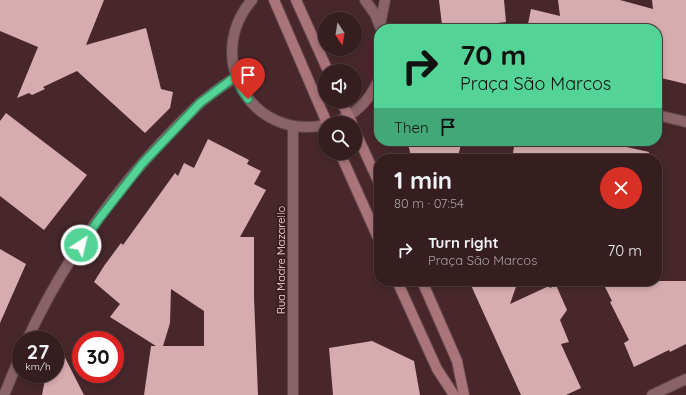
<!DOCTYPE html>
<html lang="en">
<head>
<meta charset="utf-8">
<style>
	body { margin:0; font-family:Quicksand,sans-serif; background:#402a2d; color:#f1f3f6; height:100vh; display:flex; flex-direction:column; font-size:15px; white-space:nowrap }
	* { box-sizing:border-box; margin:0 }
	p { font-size:13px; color:#aaa2a5 }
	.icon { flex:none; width:22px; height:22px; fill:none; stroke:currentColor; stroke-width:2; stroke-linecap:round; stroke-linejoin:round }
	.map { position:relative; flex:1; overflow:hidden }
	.side { position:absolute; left:374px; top:154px; width:288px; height:132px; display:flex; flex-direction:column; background:#351d20; border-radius:16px; box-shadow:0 2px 6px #0003,0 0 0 1px #4f3b3e }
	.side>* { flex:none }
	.top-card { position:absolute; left:374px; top:24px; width:288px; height:122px; border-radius:16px; box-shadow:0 2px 6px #0003,0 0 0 1px #4f3b3e; background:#54d396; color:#111; overflow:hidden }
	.needle { width:26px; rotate:168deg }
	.fabs { position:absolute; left:318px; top:12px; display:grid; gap:8px }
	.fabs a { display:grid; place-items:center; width:44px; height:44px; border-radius:50%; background:#351d20; box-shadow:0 2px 6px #0003,0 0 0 1px #4f3b3e; font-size:20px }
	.speed { position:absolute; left:12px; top:331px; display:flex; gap:8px; font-size:20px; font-weight:700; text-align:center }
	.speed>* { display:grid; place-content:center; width:52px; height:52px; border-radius:50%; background:#351d20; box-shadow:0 2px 6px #0003,0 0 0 1px #4f3b3e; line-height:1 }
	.speed small { font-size:10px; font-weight:400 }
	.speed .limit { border:6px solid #d22; background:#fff; color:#111 }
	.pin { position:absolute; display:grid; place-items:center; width:34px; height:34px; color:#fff; margin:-41px -17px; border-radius:50% 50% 50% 0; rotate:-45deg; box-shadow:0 0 4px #0007 }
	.pin .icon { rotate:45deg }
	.me { position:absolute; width:44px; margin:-22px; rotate:35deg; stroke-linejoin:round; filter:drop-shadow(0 0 3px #0008) }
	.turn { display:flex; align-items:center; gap:14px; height:84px; padding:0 20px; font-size:18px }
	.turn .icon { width:52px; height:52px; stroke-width:2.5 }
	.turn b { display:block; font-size:28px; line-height:34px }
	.then { display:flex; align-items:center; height:38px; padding:0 20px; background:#0003; gap:8px; font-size:15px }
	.round { display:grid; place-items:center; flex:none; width:42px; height:42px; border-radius:21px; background:#402a2d }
	.headline { display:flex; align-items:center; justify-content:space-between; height:68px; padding:0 20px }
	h1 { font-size:24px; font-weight:800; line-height:30px }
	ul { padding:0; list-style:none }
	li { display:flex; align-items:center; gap:12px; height:56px; padding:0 20px }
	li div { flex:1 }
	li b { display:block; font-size:15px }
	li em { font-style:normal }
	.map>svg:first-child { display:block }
	.building { fill:#d7acb0; fill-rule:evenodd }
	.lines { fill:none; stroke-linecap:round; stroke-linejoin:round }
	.street-casing { stroke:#614549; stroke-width:12 }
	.secondary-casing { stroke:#614549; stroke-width:12 }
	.street { stroke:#896367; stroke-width:10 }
	.secondary { stroke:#a9747a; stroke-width:10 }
	.route-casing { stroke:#378962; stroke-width:10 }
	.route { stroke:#54d396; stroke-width:7 }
	.labels { text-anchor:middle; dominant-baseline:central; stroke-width:4; stroke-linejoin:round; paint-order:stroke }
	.street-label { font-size:11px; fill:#f8e2e4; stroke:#3c1d21 }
</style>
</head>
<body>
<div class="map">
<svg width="686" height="395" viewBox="0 0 686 395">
	<rect width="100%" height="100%" fill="#47272b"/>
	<!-- building -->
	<g class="building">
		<polygon points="0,0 104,0 86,45 146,28 161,89 173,92 170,108 145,133 77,71 43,87 45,89 32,95 29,93 17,98 38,47 0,31"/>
		<polygon points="439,0 504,0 506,22 489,24 490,27 486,27 486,29 458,29 457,26 454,26 454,24 442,25"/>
		<polygon points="558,0 620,0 653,9 652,0 686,0 686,84 657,77 657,29 527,29 531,9 560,16"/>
		<polygon points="6,113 87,175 44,230 0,196 0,121"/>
		<path d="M208,139l41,21 -2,4 14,7 -7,13 12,6 -26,47h14v61l4,97h-114l7,-49h5l-46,-29 10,-13 -26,-22 10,-16 17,-23 2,2 52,-72 3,3 6,-13 10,5zM171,289l33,22v35h-41l7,-23z"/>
		<polygon points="407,141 462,141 458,156 450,159 412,159"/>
		<polygon points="515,141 600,141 649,152 648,159 512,159"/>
		<polygon points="0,249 26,264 0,323"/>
		<polygon points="469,281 518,281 510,304 549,286 550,288 556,285 567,310 560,320 569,342 561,344 581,388 566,395 521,395"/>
		<polygon points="602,281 686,281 686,344 670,352 669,350 634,367 624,343 629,340 610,302 612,301"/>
		<polygon points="55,338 84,395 42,395 46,374 55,374"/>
		<polygon points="372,341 414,361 420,395 333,395 329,348"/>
	</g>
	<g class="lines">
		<!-- street casing -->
		<g class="street-casing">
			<g id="street">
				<path d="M252,0c-49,57 -1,141 73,125"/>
				<polyline points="365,0 375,14 381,29"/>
				<polyline points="380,25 385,0"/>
				<polyline points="657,115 686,122"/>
				<path d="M333,123c21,-7 37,-23 46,-44"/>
				<polyline points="293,126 293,395"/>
				<path d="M27,340c41,-89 102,-169 172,-236 11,-10 25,-19 37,-27"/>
				<polyline points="4,395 21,354"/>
				<polyline points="652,395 686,379"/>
			</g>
		</g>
		<!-- secondary casing -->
		<g class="secondary-casing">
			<g id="secondary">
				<polyline points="274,0 327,123"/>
				<polyline points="296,0 328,71"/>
				<polyline points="341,101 352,123"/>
				<polyline points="355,131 379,183"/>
				<polyline points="340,153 379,240"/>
				<polyline points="397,281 437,369 454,395"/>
				<polyline points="422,281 457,361 464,395"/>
			</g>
		</g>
		<!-- street -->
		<use href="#street" class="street"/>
		<!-- secondary -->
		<use href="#secondary" class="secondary"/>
	</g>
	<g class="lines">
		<!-- route casing -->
		<g class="route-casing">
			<polyline id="route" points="81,245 99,219 142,164 200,103 236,76 241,89 248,99"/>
		</g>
		<!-- route -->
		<use href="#route" class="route"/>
	</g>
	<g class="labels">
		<!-- street labels -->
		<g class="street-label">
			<text transform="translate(281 260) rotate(-90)">Rua Madre Mazarello</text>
		</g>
	</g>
</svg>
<div class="fabs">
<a><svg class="needle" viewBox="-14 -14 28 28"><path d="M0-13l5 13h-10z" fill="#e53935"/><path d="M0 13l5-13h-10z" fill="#aaa2a5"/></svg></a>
<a><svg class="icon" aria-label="sound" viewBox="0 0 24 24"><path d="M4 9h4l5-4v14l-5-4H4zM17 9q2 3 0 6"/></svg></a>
<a><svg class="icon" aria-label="search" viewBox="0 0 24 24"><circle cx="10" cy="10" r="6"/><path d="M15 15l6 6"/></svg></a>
</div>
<div class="speed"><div>27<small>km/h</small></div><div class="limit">30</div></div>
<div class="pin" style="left:248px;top:99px;background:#d93025"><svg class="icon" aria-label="arrive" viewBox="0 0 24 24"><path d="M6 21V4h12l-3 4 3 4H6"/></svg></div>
<svg class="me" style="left:81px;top:245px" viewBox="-20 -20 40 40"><circle r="17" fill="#54d396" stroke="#fff" stroke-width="3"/><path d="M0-11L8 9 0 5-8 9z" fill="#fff"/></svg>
<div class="top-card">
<div class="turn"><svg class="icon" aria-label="right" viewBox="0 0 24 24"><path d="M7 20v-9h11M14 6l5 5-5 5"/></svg><div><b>70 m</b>Praça São Marcos</div></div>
<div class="then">Then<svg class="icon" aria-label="arrive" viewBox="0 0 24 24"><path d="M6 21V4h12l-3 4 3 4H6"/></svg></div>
</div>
<section class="side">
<div class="headline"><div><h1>1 min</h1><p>80 m · 07:54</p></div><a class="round" style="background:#d93025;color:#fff"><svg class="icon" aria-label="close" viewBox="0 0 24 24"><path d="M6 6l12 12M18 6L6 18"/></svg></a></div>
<ul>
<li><svg class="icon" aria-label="right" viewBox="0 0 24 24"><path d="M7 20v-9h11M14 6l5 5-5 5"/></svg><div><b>Turn right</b><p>Praça São Marcos</p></div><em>70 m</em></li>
</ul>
</section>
</div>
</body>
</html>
